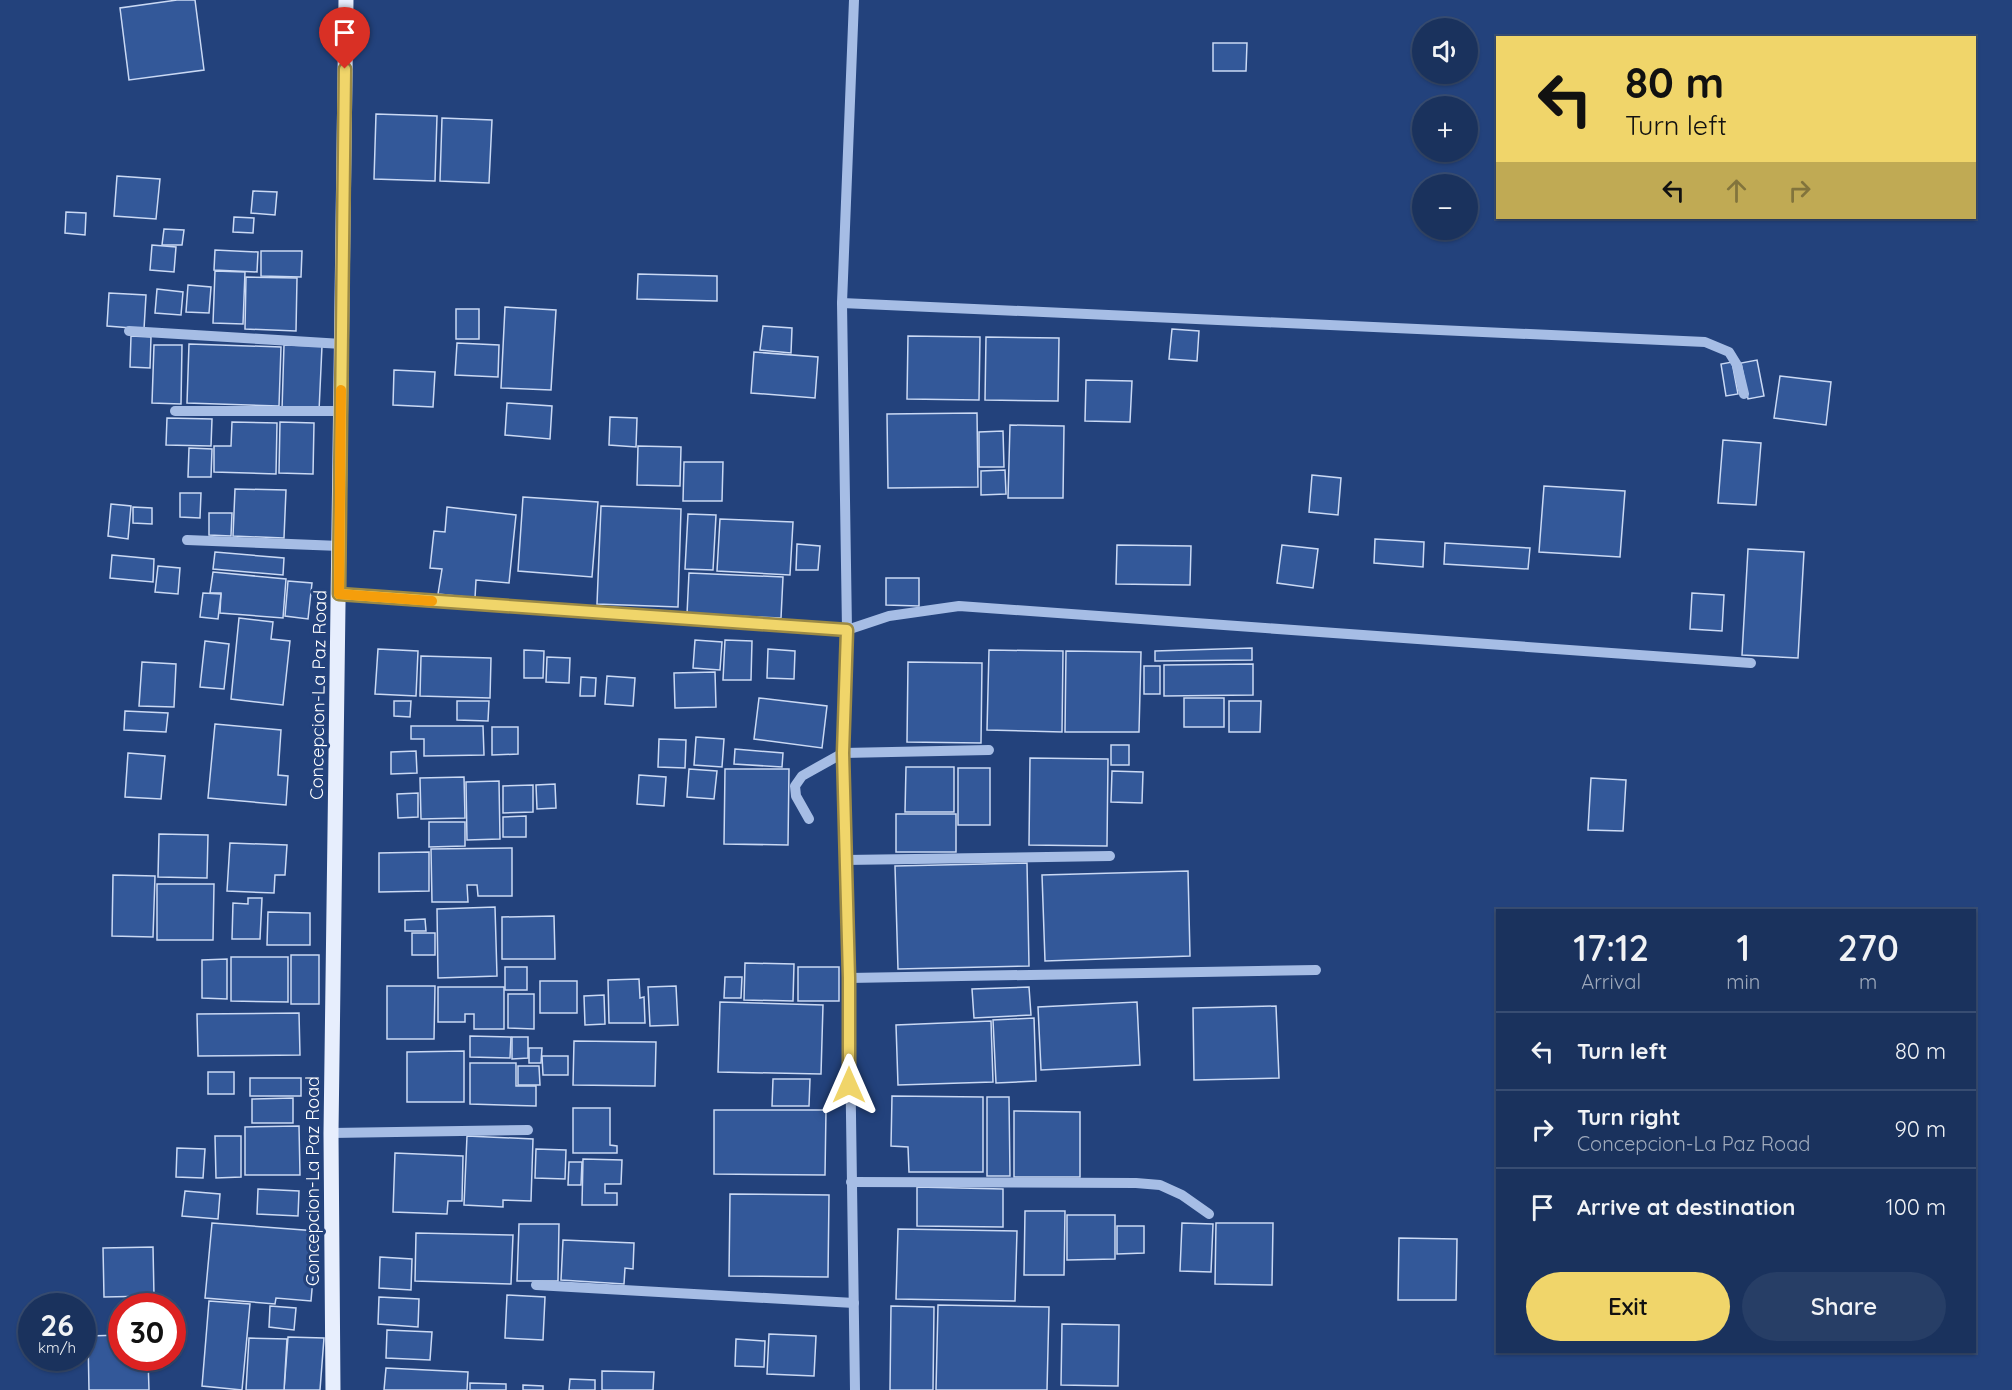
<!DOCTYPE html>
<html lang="en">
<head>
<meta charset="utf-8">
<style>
	body { margin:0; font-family:Quicksand,sans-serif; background:#273e66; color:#f1f3f6; height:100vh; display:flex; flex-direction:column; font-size:22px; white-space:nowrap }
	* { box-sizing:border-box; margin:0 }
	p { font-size:20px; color:#9faabc }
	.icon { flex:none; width:33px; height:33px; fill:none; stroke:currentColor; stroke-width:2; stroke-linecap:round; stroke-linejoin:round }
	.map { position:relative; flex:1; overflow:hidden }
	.drawer { position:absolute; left:1496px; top:909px; width:480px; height:444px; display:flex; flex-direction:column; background:#1a325d; border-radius:0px; box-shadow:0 2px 4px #0004,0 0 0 2px #384d72 }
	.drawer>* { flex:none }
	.top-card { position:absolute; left:1496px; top:36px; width:480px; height:183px; border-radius:0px; box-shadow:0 2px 4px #0004,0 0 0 2px #384d72; background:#f0d56a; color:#111; overflow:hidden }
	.buttons { position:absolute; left:1412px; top:18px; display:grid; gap:12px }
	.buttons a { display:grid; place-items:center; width:66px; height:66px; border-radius:50%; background:#1a325d; box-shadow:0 2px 4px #0004,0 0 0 2px #384d72; font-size:30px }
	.speed { position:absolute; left:18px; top:1293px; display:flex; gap:12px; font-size:30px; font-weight:700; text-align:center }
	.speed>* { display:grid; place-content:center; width:78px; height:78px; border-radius:50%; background:#1a325d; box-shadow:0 2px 4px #0004,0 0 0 2px #384d72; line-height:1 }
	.speed small { font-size:15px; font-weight:400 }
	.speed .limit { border:9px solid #d22; background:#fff; color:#111 }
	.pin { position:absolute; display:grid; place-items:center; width:51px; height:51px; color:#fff; margin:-62px -26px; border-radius:50% 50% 50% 0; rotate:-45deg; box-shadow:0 0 6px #0007 }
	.pin .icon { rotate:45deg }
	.me { position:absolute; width:66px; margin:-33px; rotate:0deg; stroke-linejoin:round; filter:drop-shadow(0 0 4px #0008) }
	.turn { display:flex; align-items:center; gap:21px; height:126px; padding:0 30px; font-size:27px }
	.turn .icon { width:78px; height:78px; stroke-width:2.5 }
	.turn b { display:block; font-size:42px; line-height:51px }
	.lanes { display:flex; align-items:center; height:57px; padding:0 30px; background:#0003; justify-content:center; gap:30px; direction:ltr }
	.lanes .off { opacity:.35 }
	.eta { display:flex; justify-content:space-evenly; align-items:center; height:102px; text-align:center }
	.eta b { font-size:36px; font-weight:600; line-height:42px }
	.button { display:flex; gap:12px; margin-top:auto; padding:12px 30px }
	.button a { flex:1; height:69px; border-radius:36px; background:#f0d56a; color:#111; font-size:24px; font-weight:600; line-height:69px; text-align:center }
	.button a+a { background:#273e66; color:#f1f3f6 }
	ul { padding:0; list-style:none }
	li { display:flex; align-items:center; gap:18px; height:78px; padding:0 30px; border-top:2px solid #384d72 }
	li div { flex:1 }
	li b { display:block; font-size:22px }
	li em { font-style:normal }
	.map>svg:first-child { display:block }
	.building { fill:#335899; stroke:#cad9f4; stroke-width:1.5 }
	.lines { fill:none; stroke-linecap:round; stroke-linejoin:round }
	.minor { stroke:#a6bde5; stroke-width:10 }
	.major { stroke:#e7eefd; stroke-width:15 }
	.route-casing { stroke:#9c8a45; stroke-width:15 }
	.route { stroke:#f0d56a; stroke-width:10 }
	.slow { stroke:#f59e0b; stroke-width:10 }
	.labels { text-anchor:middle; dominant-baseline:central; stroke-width:6; stroke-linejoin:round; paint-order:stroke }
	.street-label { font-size:18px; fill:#fff; stroke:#23427c }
</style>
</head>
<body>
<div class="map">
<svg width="2012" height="1390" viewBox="0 0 2012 1390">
	<rect width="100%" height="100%" fill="#23427c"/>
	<!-- building -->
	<g class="building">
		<polygon points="177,0 195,0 204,70 129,80 120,8"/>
		<polygon points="1213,43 1247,43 1246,71 1213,71"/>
		<polygon points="376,114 437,116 435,181 374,179"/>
		<polygon points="442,118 492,120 489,183 440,181"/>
		<polygon points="117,176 160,179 156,219 114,216"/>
		<polygon points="253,191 277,192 275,215 251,213"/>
		<polygon points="66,212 86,213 85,235 65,233"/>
		<polygon points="234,217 254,218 253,233 233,232"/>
		<polygon points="164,229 184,230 182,245 162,245"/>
		<polygon points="152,245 176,247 174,272 150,270"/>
		<polygon points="215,250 258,252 257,272 214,270"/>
		<polygon points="261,251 302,251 301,277 261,276"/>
		<polygon points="215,271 245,272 243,324 213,323"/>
		<polygon points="638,274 717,276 717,301 637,299"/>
		<polygon points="246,277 297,278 296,331 245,329"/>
		<polygon points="188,285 211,287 209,313 186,312"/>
		<polygon points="157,289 183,292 181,315 155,313"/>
		<polygon points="109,293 146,295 144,329 107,326"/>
		<polygon points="505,307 556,310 551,390 501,388"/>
		<rect x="456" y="309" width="23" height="30"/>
		<polygon points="763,326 792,328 791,353 760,350"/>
		<polygon points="1172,329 1199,331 1197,361 1169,359"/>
		<polygon points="131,336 151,337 150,368 130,367"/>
		<polygon points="908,336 980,337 979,400 907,399"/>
		<polygon points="986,337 1059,338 1058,401 985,400"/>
		<polygon points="457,343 499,345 498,377 455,375"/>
		<polygon points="189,344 281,347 279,406 187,403"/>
		<polygon points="154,345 182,345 181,404 152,403"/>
		<polygon points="284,345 322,346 319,411 282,410"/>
		<polygon points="754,352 818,357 815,398 751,393"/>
		<polygon points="1757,360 1764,396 1748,399 1741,363"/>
		<polygon points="1732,362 1738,394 1726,396 1721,364"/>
		<polygon points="394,370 435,372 433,407 393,405"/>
		<polygon points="1780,376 1831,382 1826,425 1774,418"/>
		<polygon points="1086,380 1132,381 1130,422 1085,421"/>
		<polygon points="507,403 552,406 550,439 505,435"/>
		<polygon points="977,413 978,487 888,488 887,414"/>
		<polygon points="610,417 637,418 636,447 609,445"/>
		<polygon points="167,418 212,419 211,446 166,445"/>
		<polygon points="232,422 277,423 276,474 214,472 214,446 231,446"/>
		<polygon points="280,422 314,423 313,474 279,473"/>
		<polygon points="1010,425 1064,426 1063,498 1008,498"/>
		<polygon points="1003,431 1004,467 979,467 979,432"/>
		<polygon points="1723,440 1761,443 1756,505 1718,503"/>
		<polygon points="638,446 681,447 680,486 637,485"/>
		<polygon points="189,448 212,449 211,477 188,477"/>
		<polygon points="684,462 723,462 722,501 683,501"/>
		<polygon points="1005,470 1006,494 981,495 981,471"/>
		<polygon points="1312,475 1341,478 1338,515 1309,512"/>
		<polygon points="1544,486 1625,491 1620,557 1539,552"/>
		<polygon points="235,489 286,490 284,538 233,536"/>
		<polygon points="180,493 201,493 200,518 180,517"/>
		<polygon points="523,497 598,502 592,577 518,571"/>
		<polygon points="111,504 131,506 128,539 108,536"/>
		<polygon points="601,506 681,509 678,607 597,604"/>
		<polygon points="133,507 152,508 152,524 133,523"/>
		<polygon points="447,507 516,515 509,583 476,580 475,598 438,594 442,569 430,568 434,531 445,532"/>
		<polygon points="209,513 232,513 231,536 209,535"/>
		<polygon points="688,514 716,515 713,570 685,569"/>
		<polygon points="720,519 793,522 790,575 717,571"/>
		<polygon points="1375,539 1424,542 1423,567 1374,563"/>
		<polygon points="1445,543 1530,548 1528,569 1444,564"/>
		<polygon points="797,544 820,546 818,570 796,570"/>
		<polygon points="1117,545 1191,546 1190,585 1116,584"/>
		<polygon points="1282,545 1318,549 1313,588 1277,583"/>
		<polygon points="1748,549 1804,552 1798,658 1742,655"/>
		<polygon points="215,552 284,558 283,575 213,569"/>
		<polygon points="112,555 154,559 153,582 110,578"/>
		<polygon points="158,566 180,568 178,594 155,592"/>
		<polygon points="213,572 286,579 283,618 220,613 221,593 210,593"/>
		<polygon points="689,573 783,577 781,618 687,614"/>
		<polygon points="886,578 919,578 919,606 886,605"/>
		<polygon points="288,581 312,583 308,619 285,616"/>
		<polygon points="203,593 221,594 218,619 200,617"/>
		<polygon points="1692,593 1724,595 1722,631 1690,629"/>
		<polygon points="239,618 273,622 271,639 290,641 283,705 231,699"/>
		<polygon points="695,640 722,642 720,670 693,668"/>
		<polygon points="725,640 752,641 751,680 723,680"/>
		<polygon points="205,641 229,644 224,689 200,687"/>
		<polygon points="1252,648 1252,660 1155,661 1155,651"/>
		<polygon points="378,649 418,651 416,696 375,694"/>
		<polygon points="768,649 795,651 794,679 767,678"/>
		<polygon points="524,650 544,651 543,678 524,678"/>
		<polygon points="989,650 1063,651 1062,732 987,730"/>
		<polygon points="1066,651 1141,652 1139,732 1065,732"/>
		<polygon points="421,656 491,658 490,698 420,696"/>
		<polygon points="547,657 570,658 569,683 546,682"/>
		<polygon points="142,662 176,664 174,707 139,706"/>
		<polygon points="908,662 982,663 981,743 907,742"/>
		<polygon points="1253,664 1253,695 1164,696 1164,665"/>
		<rect x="1144" y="666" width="16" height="28"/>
		<polygon points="715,672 716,707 675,708 674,673"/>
		<polygon points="607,676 635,678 633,706 605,704"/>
		<polygon points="581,677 596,678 595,696 580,696"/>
		<polygon points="759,698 827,706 822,748 754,739"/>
		<rect x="1184" y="698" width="40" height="29"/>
		<polygon points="394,701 411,701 410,717 394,716"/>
		<polygon points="457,701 489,701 488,721 457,720"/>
		<polygon points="1229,701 1261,701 1260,732 1229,732"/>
		<polygon points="125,711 168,713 166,732 124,730"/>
		<polygon points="215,724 281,730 278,775 288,776 286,805 208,798"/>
		<polygon points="411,726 483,726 484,755 424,756 424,739 411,739"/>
		<polygon points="492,727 518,727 518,754 492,755"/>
		<polygon points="696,737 724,739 722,767 694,765"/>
		<polygon points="659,739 686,740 685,768 658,767"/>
		<rect x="1111" y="745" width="18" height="20"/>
		<polygon points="735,749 783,753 782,767 734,764"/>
		<polygon points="416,751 417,773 391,774 391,752"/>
		<polygon points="128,753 165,756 161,799 125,797"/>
		<polygon points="1030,758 1108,759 1107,846 1029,845"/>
		<polygon points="906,767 954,767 954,812 905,812"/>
		<rect x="958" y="768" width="32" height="57"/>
		<polygon points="689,769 717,771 714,799 687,797"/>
		<polygon points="725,769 789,769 788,845 724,844"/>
		<polygon points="1112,771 1143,772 1142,803 1111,802"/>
		<polygon points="639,775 666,777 664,806 637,804"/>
		<polygon points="464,777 465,818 421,819 420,778"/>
		<polygon points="1591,778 1626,780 1623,831 1588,830"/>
		<polygon points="499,781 500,839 467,840 466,782"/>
		<polygon points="555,784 556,808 537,809 536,785"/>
		<polygon points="533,785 533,812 503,813 503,786"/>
		<polygon points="418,793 418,817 398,818 397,794"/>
		<rect x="896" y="814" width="60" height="38"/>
		<polygon points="526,816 526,837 503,837 503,817"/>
		<polygon points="429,822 465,822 465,846 429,847"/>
		<polygon points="159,834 208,835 207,878 158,877"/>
		<polygon points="230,843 287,845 285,875 275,875 274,893 227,891"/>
		<polygon points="512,848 512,896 478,896 477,885 467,885 468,902 432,902 431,849"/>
		<polygon points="429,852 429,891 379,892 379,853"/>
		<polygon points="1027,863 1029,966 898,969 895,866"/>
		<polygon points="1188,871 1190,956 1045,961 1042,875"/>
		<polygon points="113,875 155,876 153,937 112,936"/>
		<polygon points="157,884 214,884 213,940 157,940"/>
		<polygon points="248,898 262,898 260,939 232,939 233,903 248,904"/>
		<polygon points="495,907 497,976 438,978 437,909"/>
		<polygon points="268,912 310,913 310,945 267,945"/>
		<polygon points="554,916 555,959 502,959 502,917"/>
		<polygon points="425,919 426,931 405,931 405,920"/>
		<rect x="412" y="933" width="23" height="22"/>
		<rect x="291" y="955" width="28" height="49"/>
		<polygon points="231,957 288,957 288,1002 231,1001"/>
		<polygon points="227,959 227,999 202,998 202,960"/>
		<polygon points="745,963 794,964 793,1001 744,1000"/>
		<rect x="505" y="967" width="22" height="23"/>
		<rect x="798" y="967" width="41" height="34"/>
		<polygon points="725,977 742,977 741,998 724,998"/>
		<polygon points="639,979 640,998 644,997 645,1023 609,1023 608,980"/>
		<rect x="540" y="981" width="37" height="32"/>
		<polygon points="387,986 435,986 434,1039 387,1039"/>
		<polygon points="676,986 678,1025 650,1026 648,987"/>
		<polygon points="438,987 504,987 504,1029 474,1029 474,1014 465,1014 465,1022 438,1022"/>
		<polygon points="1029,987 1031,1015 974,1018 972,989"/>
		<polygon points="508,994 534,994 534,1029 508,1028"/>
		<polygon points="604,995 605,1024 585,1025 584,996"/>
		<polygon points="720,1002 823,1005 821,1074 718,1072"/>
		<polygon points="1137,1002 1140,1065 1041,1070 1038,1007"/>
		<polygon points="1276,1006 1279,1078 1194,1080 1193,1008"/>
		<polygon points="299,1013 300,1055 198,1056 197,1014"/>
		<polygon points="1034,1018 1036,1081 996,1083 993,1020"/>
		<polygon points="991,1021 993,1082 898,1085 896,1025"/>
		<polygon points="470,1036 511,1037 510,1058 470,1057"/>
		<polygon points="512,1037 528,1037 528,1058 512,1059"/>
		<polygon points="574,1041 656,1042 655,1086 573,1085"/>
		<polygon points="529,1048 542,1048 541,1063 529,1063"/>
		<polygon points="464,1051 464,1102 407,1102 407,1052"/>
		<polygon points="542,1056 568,1056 568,1075 543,1075"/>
		<polygon points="470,1063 516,1063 516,1086 536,1086 536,1106 470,1104"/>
		<polygon points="518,1066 539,1066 540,1085 518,1085"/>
		<rect x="208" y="1072" width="26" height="22"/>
		<rect x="250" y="1078" width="51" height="18"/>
		<polygon points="773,1079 810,1079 809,1106 772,1106"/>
		<polygon points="892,1096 983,1097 983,1172 909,1172 908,1147 891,1146"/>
		<polygon points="987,1097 1009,1097 1010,1176 987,1176"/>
		<polygon points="293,1098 293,1123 252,1123 252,1099"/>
		<polygon points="573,1108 610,1108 610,1145 617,1146 617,1153 573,1153"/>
		<polygon points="714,1110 826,1110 825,1175 714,1174"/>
		<polygon points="1014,1111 1080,1112 1080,1177 1014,1177"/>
		<polygon points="299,1126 300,1175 245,1175 245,1127"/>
		<polygon points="215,1136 241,1136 241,1177 216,1178"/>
		<polygon points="467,1136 533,1139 531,1201 503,1200 503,1207 464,1205"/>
		<polygon points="177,1148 205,1149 203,1178 176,1177"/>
		<polygon points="536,1149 566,1150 565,1179 535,1178"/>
		<polygon points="395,1153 463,1156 462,1201 448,1201 447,1214 393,1212"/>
		<polygon points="583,1159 622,1160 621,1184 605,1184 605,1193 617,1193 617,1205 582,1205"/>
		<polygon points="569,1162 582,1162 581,1185 568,1185"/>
		<polygon points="917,1187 1003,1189 1003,1227 917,1226"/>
		<polygon points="258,1189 299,1191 298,1216 257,1214"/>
		<polygon points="185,1191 220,1194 218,1219 182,1216"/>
		<polygon points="730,1194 829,1195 828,1277 729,1276"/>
		<polygon points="1025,1211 1065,1211 1064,1275 1024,1275"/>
		<polygon points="1067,1215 1115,1215 1115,1259 1067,1260"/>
		<polygon points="212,1223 317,1231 311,1301 276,1298 275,1304 205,1298"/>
		<polygon points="1182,1223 1213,1224 1211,1272 1180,1271"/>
		<polygon points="1216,1223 1273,1223 1272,1285 1215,1284"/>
		<polygon points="519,1224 559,1224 558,1281 517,1281"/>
		<polygon points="1117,1226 1144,1226 1144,1253 1117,1254"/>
		<polygon points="898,1229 1017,1231 1015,1301 896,1299"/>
		<polygon points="416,1233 513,1235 511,1284 415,1281"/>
		<polygon points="1399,1238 1457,1239 1456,1300 1398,1300"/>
		<polygon points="563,1240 634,1243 633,1269 625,1268 624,1284 561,1280"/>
		<polygon points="153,1247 154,1296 104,1297 103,1248"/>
		<polygon points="380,1257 412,1259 411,1290 379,1288"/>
		<polygon points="507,1295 545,1297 543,1340 505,1338"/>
		<polygon points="379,1297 419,1299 418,1327 378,1324"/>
		<polygon points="209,1301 250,1304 242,1390 202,1386"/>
		<polygon points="938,1305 1049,1307 1047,1390 936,1390"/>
		<polygon points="270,1306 296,1308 294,1330 269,1327"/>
		<polygon points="891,1306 934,1307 933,1390 890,1390"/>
		<polygon points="1062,1324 1119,1325 1118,1386 1061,1385"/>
		<polygon points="387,1330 432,1332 430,1360 386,1358"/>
		<polygon points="769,1334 816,1336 814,1376 767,1374"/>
		<polygon points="122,1335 122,1358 148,1358 149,1390 89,1390 88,1336"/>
		<polygon points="288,1337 324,1338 320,1390 284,1390"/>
		<polygon points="249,1338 287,1339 284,1390 246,1390"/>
		<polygon points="736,1339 765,1341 764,1367 735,1366"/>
		<polygon points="386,1368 468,1372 467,1390 384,1390"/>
		<polygon points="602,1371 654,1372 653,1390 602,1390"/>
		<polygon points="570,1379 595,1380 595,1390 569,1390"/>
		<polygon points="470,1383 506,1384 506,1390 470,1390"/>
		<polygon points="523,1385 543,1386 543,1390 523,1390"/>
	</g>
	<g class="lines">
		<!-- minor -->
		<g class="minor">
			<polyline points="854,0 842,303 847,630 843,753 849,978 855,1390"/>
			<polyline points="842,303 1705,342 1729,352 1737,365 1744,394"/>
			<polyline points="129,331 342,344"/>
			<polyline points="175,411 341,411"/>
			<polyline points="187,540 340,546"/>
			<polyline points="339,594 847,630 889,616 959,606 1751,663"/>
			<polyline points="809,819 796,796 795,786 802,776 843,753 989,750"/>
			<polyline points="845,860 1110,856"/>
			<polyline points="849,978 1316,970"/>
			<polyline points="331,1133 528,1130"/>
			<polyline points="851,1182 1136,1183 1160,1185 1182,1195 1209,1214"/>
			<polyline points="536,1285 854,1303"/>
		</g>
		<!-- major -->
		<polyline class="major" points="333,1390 331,1133 346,0"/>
	</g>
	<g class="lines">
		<!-- route casing -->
		<g class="route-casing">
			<polyline id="route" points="345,69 339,594 847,630 843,753 849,978 849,1085"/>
		</g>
		<!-- route -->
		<use href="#route" class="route"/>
		<!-- slow -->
		<polyline class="slow" points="341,390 339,594 432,601"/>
	</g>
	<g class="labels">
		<!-- street labels -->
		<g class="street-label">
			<text transform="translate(318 695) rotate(-89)">Concepcion-La Paz Road</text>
			<text transform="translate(312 1181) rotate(-90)">Concepcion-La Paz Road</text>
		</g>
	</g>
</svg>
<div class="buttons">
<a><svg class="icon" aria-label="sound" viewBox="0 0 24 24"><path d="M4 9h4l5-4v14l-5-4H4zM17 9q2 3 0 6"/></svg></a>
<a>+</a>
<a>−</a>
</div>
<div class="speed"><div>26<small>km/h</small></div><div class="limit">30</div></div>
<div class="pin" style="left:345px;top:69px;background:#d93025"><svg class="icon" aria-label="arrive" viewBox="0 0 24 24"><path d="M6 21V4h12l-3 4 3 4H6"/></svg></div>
<svg class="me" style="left:849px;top:1085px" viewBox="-20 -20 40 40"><path d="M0-17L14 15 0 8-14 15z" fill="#f0d56a" stroke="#fff" stroke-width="4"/></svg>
<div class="top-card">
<div class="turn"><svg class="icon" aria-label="left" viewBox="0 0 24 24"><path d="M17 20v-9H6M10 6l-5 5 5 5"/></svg><div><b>80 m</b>Turn left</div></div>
<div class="lanes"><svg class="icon" aria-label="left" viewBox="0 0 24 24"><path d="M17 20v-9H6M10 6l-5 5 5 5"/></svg><svg class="icon off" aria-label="ahead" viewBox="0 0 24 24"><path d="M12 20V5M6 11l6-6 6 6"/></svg><svg class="icon off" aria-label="right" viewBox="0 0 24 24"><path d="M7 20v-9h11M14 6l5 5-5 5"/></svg></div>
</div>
<section class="drawer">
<div class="eta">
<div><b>17:12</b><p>Arrival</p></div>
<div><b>1</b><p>min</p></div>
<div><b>270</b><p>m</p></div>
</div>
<ul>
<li><svg class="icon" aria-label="left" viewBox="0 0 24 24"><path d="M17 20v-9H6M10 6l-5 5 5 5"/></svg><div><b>Turn left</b></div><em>80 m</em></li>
<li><svg class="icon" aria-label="right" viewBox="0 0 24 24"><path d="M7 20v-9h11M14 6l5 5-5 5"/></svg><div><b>Turn right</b><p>Concepcion-La Paz Road</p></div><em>90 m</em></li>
<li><svg class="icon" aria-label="arrive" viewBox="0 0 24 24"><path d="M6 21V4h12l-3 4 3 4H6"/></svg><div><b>Arrive at destination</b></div><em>100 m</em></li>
</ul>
<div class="button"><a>Exit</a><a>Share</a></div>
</section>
</div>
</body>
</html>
